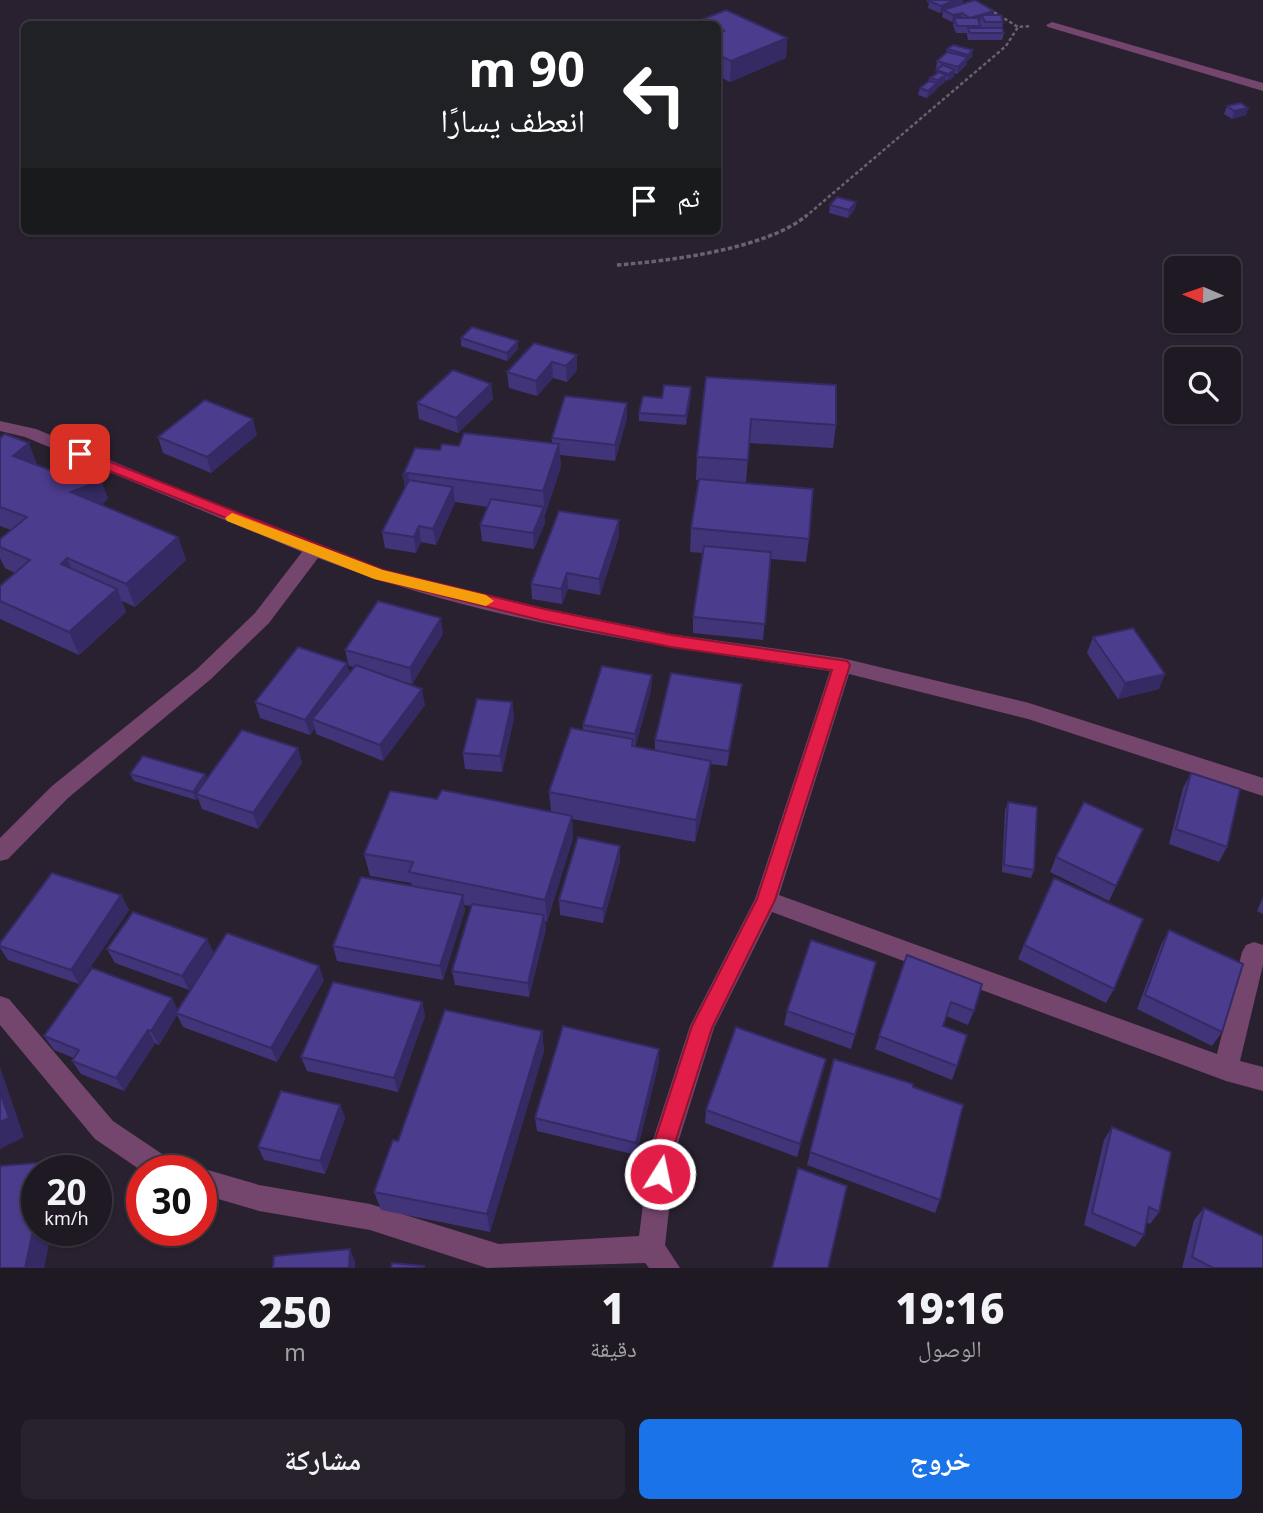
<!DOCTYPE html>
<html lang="ar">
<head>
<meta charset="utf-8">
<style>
	body { margin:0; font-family:"Noto Sans","Noto Naskh Arabic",sans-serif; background:#27222b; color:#f1f3f6; direction:rtl; height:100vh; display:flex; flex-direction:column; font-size:26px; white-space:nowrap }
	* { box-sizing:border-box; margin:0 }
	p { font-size:23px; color:#a1a0a6 }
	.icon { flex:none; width:38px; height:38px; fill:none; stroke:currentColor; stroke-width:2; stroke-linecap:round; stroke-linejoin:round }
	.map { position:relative; height:1268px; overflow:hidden; direction:ltr }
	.details { display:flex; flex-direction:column; background:#1f1923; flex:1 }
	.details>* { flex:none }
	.hud { position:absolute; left:21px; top:21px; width:700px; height:214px; border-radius:10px; box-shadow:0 2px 5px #0004,0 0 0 2px #3c3841; direction:rtl; background:#202124; color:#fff; overflow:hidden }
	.needle { width:46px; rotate:272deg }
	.controls { position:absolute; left:1164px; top:256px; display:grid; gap:14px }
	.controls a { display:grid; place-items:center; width:77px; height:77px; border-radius:10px; background:#1f1923; box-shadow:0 2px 5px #0004,0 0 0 2px #3c3841; font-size:35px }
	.speed { position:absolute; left:21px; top:1155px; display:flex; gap:14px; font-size:35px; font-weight:700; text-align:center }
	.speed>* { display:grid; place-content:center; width:91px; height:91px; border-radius:50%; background:#1f1923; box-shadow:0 2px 5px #0004,0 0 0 2px #3c3841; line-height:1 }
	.speed small { font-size:18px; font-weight:400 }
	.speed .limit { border:10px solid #d22; background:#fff; color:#111 }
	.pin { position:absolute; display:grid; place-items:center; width:60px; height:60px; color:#fff; margin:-30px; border-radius:14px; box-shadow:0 4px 10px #0006 }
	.me { position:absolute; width:77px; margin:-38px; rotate:10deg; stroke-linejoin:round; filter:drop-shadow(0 0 5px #0008) }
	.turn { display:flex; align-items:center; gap:24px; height:147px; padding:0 21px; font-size:32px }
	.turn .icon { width:91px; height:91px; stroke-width:2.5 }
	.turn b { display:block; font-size:49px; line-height:60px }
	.then { display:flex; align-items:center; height:66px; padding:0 21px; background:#0003; gap:14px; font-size:26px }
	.eta { display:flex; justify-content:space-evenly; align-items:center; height:119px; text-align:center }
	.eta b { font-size:42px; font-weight:800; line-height:49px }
	.primary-button { display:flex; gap:14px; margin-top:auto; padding:14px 21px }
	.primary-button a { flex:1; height:80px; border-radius:10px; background:#1a73e8; color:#fff; font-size:28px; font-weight:800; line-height:80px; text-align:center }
	.primary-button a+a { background:#27222b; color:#f1f3f6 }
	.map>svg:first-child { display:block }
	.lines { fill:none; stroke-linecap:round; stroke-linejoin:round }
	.path-far1 { stroke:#6a636f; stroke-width:2.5; stroke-dasharray:3.5 2.5; stroke-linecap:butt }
	.path { stroke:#6a636f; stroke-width:3.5; stroke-dasharray:4.5 2.5; stroke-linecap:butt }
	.minor { fill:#74456d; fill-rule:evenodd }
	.wall { fill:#413479 }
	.shaded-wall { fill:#352a63 }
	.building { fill:#4c3c8d; stroke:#352a63; stroke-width:2 }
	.route { fill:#e11d48; stroke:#92132f; stroke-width:2 }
	.slow { fill:#f59e0b }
</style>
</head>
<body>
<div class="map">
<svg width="1263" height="1268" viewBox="0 0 1263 1268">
	<rect width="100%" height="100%" fill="#29212f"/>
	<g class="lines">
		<!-- path-far1 -->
		<g class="path-far1">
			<polyline points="989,9 1018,27"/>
			<polyline points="805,217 1006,46 1018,27 1031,26"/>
		</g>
		<!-- path -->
		<path class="path" d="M617,265c51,-4 151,-16 190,-50"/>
		<!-- minor -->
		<g class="minor">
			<polygon points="1052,22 1263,83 1263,91 1048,27 1046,25"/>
			<path d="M0,421l36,8 226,95 122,46 160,38 127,26 171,24 187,45 234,75v18l-235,-77 -179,-45 -70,221 438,159 25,-102 4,-7 8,-3 9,3v20l-23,96 23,6v24l-37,-10 -454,-169 -58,116 -38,121 -11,96 15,23h-31l-4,-5 -158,5 -117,-38 -111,-19 -58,-17v-23h-7l7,-3 58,17 111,19 129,40 140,-8 11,-87 40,-123 65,-127 75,-228c-172,-25 -349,-50 -512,-113l-49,65 -58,56 -143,119 -60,61 -8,2v-23l52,-52 145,-117 58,-56 47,-61 -277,-115 -25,-6z"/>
			<polygon points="0,996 9,999 113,1121 174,1162 178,1171 142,1171 95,1139 0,1025"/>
		</g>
	</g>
	<!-- wall -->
	<g class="wall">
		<polygon points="927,0 963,0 963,3 956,6 994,11 993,15 1003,22 1002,29 1004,33 1002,40 968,40 967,35 967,33 956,33 953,25 954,22 952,22 942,17 943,12 940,13 928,8 929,3 927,2"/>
		<polygon points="701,20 787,38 786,58 730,82 718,76 718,24 700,24"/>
		<polygon points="953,45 972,57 967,61 967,64 957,74 954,73 954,77 947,81 945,80 945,82 937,88 936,90 927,98 918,95 920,88 929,81 930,78 936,74 938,69 936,69 937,61 947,52 947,49"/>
		<polygon points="1227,106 1248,108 1246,115 1232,119 1224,114"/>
		<polygon points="856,202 855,209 848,218 829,213 830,205"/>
		<polygon points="461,338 518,341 518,349 507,361 461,346"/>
		<polygon points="577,355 577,370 567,382 553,378 537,396 509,388 507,372"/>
		<polygon points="706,377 836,425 833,448 749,443 746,483 809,539 806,562 771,559 763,640 693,633 693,617 703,553 690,552 691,528 698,480 696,480 697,457"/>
		<polygon points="491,384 493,399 458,433 419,419 417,403"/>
		<polygon points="691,395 686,425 639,421 639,413 662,398"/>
		<polygon points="627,403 627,418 615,461 560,455 561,467 545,515 544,514 545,523 534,549 482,541 480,525 488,507 455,502 436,545 421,542 416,553 385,548 382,532 405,488 403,475 440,450 459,446 552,443 552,438"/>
		<polygon points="257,435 211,473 163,453 158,437"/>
		<polygon points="0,438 38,465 108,498 101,505 178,537 186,560 135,607 122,601 126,612 79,655 0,619 0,586 15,573 5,568 0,558 0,539 11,530 0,526"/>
		<polygon points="619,536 600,595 568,589 562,604 532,599 531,584"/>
		<polygon points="443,634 412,684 395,679 425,705 383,761 316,734 315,728 310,735 260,718 255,702 347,663 349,673 354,667 349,666 345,650"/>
		<polygon points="1093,637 1159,689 1118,699 1087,653"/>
		<polygon points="652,675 651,690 635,747 655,751 655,740 740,700 727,766 710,764 709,784 695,842 572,819 573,838 547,922 545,921 546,929 529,997 455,985 452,971 471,906 464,905 465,910 443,980 337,961 333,946 412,886 411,883 370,876 364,854 437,799 551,811 549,792 583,730 583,725"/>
		<polygon points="512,702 514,718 502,772 465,769 463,753"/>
		<polygon points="298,748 302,763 258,829 202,809 198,798 196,800 134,781 130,774 205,774 207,779"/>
		<polygon points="1191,773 1227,847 1219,862 1169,844 1183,788"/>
		<polygon points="1008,802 1034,870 1031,878 1002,872 1005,810"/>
		<polygon points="1143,829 1109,901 1050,872 1056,857"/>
		<polygon points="620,846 620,861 603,923 560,915 559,900"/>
		<polygon points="121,895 129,910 79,984 8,960 0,948 0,943"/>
		<polygon points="1263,897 1263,914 1257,911"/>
		<polygon points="1169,930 1222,1032 1212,1046 1137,1009 1161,945"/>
		<polygon points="1024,945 1114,989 1106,1003 1018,959"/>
		<polygon points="107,949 214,953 189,990 115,963"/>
		<polygon points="907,955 974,1011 968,1025 946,1016 943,1026 957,1066 952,1080 875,1049"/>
		<polygon points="876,962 851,1049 784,1025 787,1011"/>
		<polygon points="324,980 277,1062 183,1027 177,1015 159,1045 155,1043 124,1091 81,1074 72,1061 74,1058 54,1050 44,1036"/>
		<polygon points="422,1002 425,1016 398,1092 307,1071 301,1057"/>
		<polygon points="542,1031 544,1051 490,1232 381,1210 374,1192 398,1141"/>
		<polygon points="659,1049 659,1062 636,1155 537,1131 535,1118"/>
		<polygon points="834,1059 913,1087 940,1200 935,1213 807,1165"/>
		<polygon points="823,1072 797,1157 705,1123 706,1110"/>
		<polygon points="340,1105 345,1118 325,1174 264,1160 258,1147"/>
		<polygon points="1112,1127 1159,1212 1150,1224 1146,1222 1144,1235 1135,1247 1084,1225 1104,1140"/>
		<polygon points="1204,1208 1263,1268 1182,1268 1194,1220"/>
	</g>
	<!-- shaded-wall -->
	<g class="shaded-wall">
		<polygon points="955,0 963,0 963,3 945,11 943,10 943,12 940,13 941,6"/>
		<polygon points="994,11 993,17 982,15 981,21 969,25 970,18"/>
		<polygon points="962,13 960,20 954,18 954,22 952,22 953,15"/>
		<polygon points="787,38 786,58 730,82 731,61"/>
		<polygon points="973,50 972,57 967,61 967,64 957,74 958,67 967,58 968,55"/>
		<polygon points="955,70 954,77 947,81 948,74"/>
		<polygon points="946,75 945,82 937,88 936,90 927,98 928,91 937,83 938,80"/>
		<polygon points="1248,108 1246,115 1232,119 1234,111"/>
		<polygon points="856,202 855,209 848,218 849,210"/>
		<polygon points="518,341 518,349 507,361 507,353"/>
		<polygon points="577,355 577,370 567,382 566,366"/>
		<polygon points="552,362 553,378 537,396 536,381"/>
		<polygon points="491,384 493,399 458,433 456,418"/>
		<polygon points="691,387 691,395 686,425 686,416"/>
		<polygon points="627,403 627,418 615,461 615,445"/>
		<polygon points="253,419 257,435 211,473 207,457"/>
		<polygon points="29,443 38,467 13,456"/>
		<polygon points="559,444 561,467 545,515 543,491"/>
		<polygon points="408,473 412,496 407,499 403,475"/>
		<polygon points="99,475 108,498 96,509 71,492"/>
		<polygon points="453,487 455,503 436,545 433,529"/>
		<polygon points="544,507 545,523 534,549 533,533"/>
		<polygon points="619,520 619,536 600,595 599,579"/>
		<polygon points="419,526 421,542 416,553 414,537"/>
		<polygon points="178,537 186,560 135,607 126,584"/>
		<polygon points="67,558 77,581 61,564"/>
		<polygon points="567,573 568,589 562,604 561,589"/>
		<polygon points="117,589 126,612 79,655 69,632"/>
		<polygon points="441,618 443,634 412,684 410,668"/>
		<polygon points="347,663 351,679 312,719 315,728 310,735 305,720"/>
		<polygon points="1165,674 1159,689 1118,699 1125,683"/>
		<polygon points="652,675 651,690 635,749 635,734"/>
		<polygon points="742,684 740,700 727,766 729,751"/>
		<polygon points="422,689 425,705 383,761 380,745"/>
		<polygon points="512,702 514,718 502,772 500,756"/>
		<polygon points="298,748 302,763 258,829 253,813"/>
		<polygon points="711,761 709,784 695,842 696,820"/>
		<polygon points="205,774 208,782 196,794 198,798 196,800 193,792"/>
		<polygon points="572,816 573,838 547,922 545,900"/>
		<polygon points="620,846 620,861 603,923 603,909"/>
		<polygon points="121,895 129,910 79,984 71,970"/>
		<polygon points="463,895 465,910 443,980 440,966"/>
		<polygon points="544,915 546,929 529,997 528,983"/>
		<polygon points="207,939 214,953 189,990 182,976"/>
		<polygon points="319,966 324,980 277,1062 271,1048"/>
		<polygon points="172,998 179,1012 176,1013 177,1015 159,1045 151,1031"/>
		<polygon points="422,1002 425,1016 398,1092 394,1078"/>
		<polygon points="148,1030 155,1043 124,1091 116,1078"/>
		<polygon points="542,1031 544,1051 490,1232 487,1214"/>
		<polygon points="659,1049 659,1062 636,1155 636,1143"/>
		<polygon points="826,1059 823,1072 797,1157 800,1144"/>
		<polygon points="0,1067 24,1137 0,1149"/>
		<polygon points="340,1105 345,1118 325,1174 320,1161"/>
		<polygon points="47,1162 54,1171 46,1171"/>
		<polygon points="37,1212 37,1230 52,1230 44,1268 25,1268"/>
		<polygon points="350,1249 355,1261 355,1268 349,1268"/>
	</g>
	<!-- building -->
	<g class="building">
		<polygon points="932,0 955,0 941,6 929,1"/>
		<polygon points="975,0 994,11 970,18 962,13 953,15 943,10"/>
		<polygon points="726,10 787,38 731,61 718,55 718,34 724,31 718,28 718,24 710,24 701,20"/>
		<polygon points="982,15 1001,15 1003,22 985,22"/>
		<polygon points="954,18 978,18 980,26 957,26"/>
		<polygon points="968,28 1002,28 1004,33 970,33"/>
		<polygon points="953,45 973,50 968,55 947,49"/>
		<polygon points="947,52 968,57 958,67 937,61"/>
		<polygon points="943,65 955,70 948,74 936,70"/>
		<polygon points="939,72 946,75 938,80 930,78"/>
		<polygon points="929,81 937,83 928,91 920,88"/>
		<polygon points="1241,103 1248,108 1234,111 1227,106"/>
		<polygon points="837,197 856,202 849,210 830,205"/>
		<polygon points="472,327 518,341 507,353 461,338"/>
		<polygon points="534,343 577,355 566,366 552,362 536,381 507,372"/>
		<polygon points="453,370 491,384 456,418 417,403"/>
		<polygon points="706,377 836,385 836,425 751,419 748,460 697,457"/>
		<polygon points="664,385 691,387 686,416 639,413 643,396 662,398"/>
		<polygon points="565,396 627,403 615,445 552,438"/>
		<polygon points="205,400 253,419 207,457 158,437"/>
		<polygon points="464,433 559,444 543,491 408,473 403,475 415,448 440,450 442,444 459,446"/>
		<polygon points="5,434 29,443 13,456 68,477 78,467 99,475 87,486 71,492 178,537 126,584 67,558 61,564 117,589 69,632 0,601 0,586 30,560 0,547 0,539 27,517 0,507 0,438"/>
		<polygon points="699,479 813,489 809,539 691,528"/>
		<polygon points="409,480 453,487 433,529 419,526 414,537 382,532"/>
		<polygon points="491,499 544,507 533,533 480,525"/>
		<polygon points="559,511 619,520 599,579 567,573 561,589 531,584"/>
		<polygon points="704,546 771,552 765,624 693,617"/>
		<polygon points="378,601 441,618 410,668 345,650"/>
		<polygon points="1133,628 1165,674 1125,683 1093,637"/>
		<polygon points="298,647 347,663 305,720 255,702"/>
		<polygon points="356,665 422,689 380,745 312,719"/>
		<polygon points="602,666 652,675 635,734 583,725"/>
		<polygon points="671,673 742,684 729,751 655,740"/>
		<polygon points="477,699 512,702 500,756 463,753"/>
		<polygon points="571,728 633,739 632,746 711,761 696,820 549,792"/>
		<polygon points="242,730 298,748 253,813 196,794"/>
		<polygon points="143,756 205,774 193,792 130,774"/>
		<polygon points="1191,773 1240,789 1227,847 1176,829"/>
		<polygon points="442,790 572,816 545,900 409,872 413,862 364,854 390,791 437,799"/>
		<polygon points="1008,802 1037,807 1034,870 1004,865"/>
		<polygon points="1084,802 1143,829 1116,886 1056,857"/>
		<polygon points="578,837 620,846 603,909 559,900"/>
		<polygon points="52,873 121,895 71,970 0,946 0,943"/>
		<polygon points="361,877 463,895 440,966 333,946"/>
		<polygon points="1054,878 1143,919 1114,989 1024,945"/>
		<polygon points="472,904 544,915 528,983 452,971"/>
		<polygon points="133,912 207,939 182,976 107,949"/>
		<polygon points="1169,930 1243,964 1222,1032 1145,995"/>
		<polygon points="227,933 319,966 271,1048 176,1013"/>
		<polygon points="811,940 876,962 855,1035 787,1011"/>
		<polygon points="907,955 982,984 974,1011 951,1002 943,1026 967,1035 957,1066 879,1036"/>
		<polygon points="92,968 172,998 151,1031 148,1030 116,1078 72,1061 79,1050 44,1036"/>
		<polygon points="333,982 422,1002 394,1078 301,1057"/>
		<polygon points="445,1010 542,1031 487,1214 374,1192 393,1140 398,1141"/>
		<polygon points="563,1026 659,1049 636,1143 535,1118"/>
		<polygon points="736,1027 826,1059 800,1144 706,1110"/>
		<polygon points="834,1059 913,1084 913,1087 963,1105 940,1200 810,1152"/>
		<polygon points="281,1091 340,1105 320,1161 258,1147"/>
		<polygon points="0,1092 9,1118 0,1122"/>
		<polygon points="1112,1127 1171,1152 1159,1212 1149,1207 1144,1235 1092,1213"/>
		<polygon points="47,1162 46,1171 37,1171 37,1212 25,1268 0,1268 0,1166"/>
		<polygon points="798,1168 847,1186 828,1268 772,1268"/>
		<polygon points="1204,1208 1263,1236 1263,1268 1213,1268 1192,1257"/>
		<polygon points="350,1249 349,1268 273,1268 274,1256"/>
		<polygon points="392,1263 424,1266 424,1268 391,1268"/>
	</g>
	<!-- route -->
	<polygon class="route" points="80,450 383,570 544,609 671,635 847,661 850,665 775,900 712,1028 673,1149 667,1181 660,1185 652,1181 649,1174 652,1149 692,1026 757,899 832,670 671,647 544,621 380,580 75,457 73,454"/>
	<!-- slow -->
	<polygon class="slow" points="232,513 383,570 486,595 494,601 486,606 374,579 227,521 225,518"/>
</svg>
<div class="controls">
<a><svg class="needle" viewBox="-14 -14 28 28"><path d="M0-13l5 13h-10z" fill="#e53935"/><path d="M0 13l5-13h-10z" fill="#a1a0a6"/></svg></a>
<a><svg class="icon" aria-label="search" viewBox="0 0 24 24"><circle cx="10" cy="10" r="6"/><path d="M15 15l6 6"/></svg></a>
</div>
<div class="speed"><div>20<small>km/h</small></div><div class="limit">30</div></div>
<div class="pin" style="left:80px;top:454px;background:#d93025"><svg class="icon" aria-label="arrive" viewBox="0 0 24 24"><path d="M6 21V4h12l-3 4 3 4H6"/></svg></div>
<svg class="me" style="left:660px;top:1174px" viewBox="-20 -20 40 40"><circle r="17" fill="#e11d48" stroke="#fff" stroke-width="3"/><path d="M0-11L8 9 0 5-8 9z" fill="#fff"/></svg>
<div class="hud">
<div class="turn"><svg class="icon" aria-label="left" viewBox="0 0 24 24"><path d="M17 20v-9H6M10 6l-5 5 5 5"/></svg><div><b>90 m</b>انعطف يسارًا</div></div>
<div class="then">ثم<svg class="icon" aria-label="arrive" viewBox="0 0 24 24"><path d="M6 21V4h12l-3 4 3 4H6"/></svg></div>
</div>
</div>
<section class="details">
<div class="eta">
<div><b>19:16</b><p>الوصول</p></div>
<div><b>1</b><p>دقيقة</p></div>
<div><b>250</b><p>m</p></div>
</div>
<div class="primary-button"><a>خروج</a><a>مشاركة</a></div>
</section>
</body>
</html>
